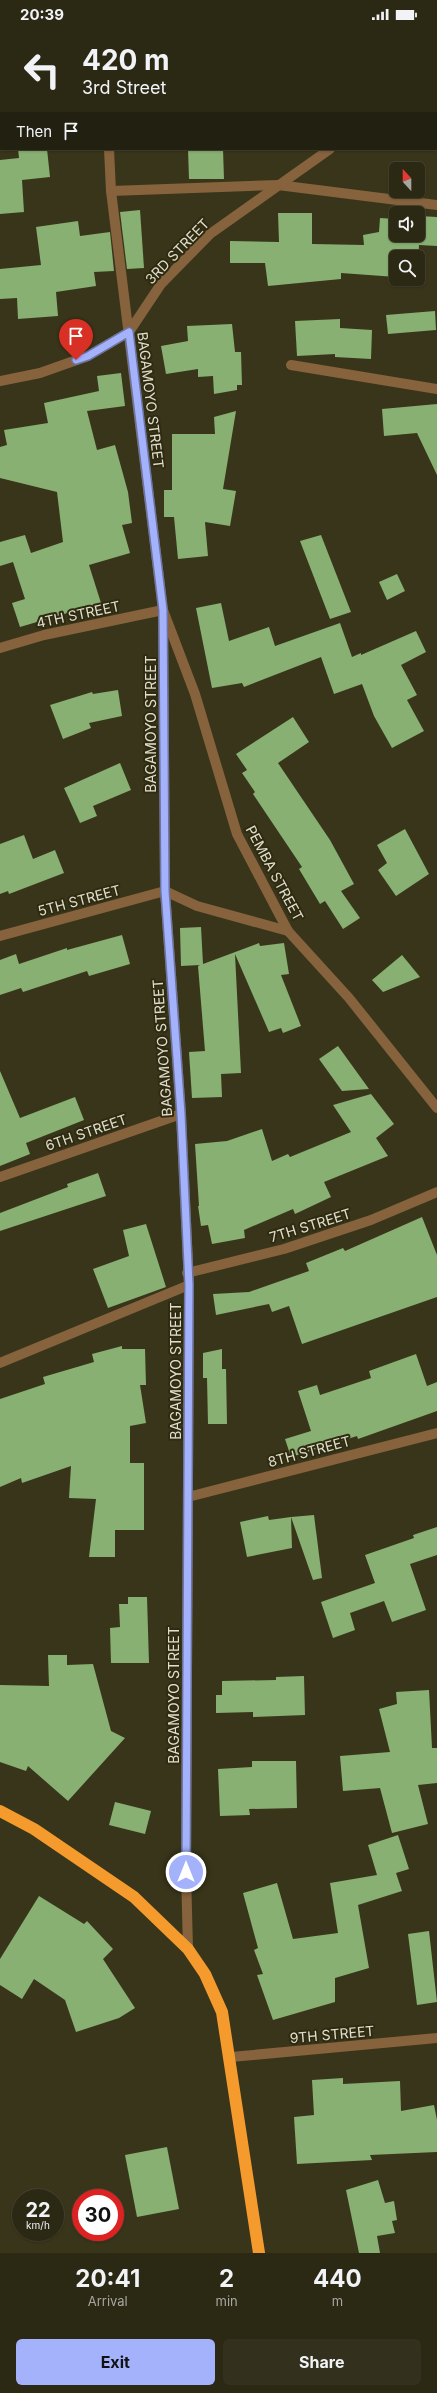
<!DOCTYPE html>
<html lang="en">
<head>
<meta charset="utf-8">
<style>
	body { margin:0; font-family:Inter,sans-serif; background:#33301d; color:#f1f3f6; height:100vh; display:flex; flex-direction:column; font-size:15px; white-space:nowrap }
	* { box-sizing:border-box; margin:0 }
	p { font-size:13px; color:#a6a6a0 }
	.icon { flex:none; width:22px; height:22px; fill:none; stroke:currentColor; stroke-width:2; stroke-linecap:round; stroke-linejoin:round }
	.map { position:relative; height:2225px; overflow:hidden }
	.drawer { display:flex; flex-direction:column; background:#2b2814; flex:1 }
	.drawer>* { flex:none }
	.banner { position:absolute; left:0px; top:0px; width:437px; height:122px; box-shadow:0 1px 3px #0004,0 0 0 1px #474434; background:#2b2814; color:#f1f3f6; overflow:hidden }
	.needle { width:26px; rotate:339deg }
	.fabs { position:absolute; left:389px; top:134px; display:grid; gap:8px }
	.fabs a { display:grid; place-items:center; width:36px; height:36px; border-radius:6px; background:#2b2814; box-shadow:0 1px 3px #0004,0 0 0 1px #474434; font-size:20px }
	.speed { position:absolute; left:12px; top:2161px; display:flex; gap:8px; font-size:20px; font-weight:700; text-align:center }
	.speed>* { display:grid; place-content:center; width:52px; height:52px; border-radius:50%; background:#2b2814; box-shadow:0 1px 3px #0004,0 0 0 1px #474434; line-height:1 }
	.speed small { font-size:10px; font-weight:400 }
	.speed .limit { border:6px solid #d22; background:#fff; color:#111 }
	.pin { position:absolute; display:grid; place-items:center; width:34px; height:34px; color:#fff; margin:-41px -17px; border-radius:50% 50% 50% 0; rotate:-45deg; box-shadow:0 0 4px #0007 }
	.pin .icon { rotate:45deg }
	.me { position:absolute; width:44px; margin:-22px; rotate:0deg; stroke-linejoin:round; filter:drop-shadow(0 0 3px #0008) }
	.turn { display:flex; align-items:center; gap:14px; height:84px; padding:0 16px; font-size:18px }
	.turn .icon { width:52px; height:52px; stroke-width:2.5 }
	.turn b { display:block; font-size:28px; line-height:34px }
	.then { display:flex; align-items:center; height:38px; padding:0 16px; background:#0003; gap:8px; font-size:15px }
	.eta { display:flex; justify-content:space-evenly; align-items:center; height:68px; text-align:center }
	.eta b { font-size:24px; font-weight:700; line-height:28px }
	.button { display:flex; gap:8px; margin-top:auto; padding:8px 16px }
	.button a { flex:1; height:46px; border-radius:6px; background:#a4b2fc; color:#111; font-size:16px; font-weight:700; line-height:46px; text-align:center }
	.button a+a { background:#33301d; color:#f1f3f6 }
	.status { display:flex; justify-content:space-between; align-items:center; height:28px; padding:0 20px; background:#2b2814; direction:ltr }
	.status svg { height:11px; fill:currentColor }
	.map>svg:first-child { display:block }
	.building { fill:#87b072 }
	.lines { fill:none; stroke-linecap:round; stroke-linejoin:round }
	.minor { stroke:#86623d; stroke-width:10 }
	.highway { stroke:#f59b2d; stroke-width:12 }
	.route-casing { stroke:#6b74a4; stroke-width:10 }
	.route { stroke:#a4b2fc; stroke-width:7 }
	.labels { text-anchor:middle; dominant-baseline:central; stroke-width:4; stroke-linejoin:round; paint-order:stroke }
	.street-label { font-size:14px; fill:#e0dece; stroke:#2f2b10 }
</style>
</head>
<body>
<div class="status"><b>20:39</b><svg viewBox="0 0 49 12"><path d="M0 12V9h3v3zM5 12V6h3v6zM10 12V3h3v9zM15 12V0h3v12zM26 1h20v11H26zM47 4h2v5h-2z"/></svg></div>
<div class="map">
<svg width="437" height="2225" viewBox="0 0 437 2225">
	<rect width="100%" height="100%" fill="#39351a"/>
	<!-- building -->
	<g class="building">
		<polygon points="18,121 47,121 50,149 22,152 24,184 0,186 0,132 19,130"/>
		<polygon points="188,121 223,121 224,151 189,151"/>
		<polygon points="140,182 144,240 127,241 120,184"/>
		<polygon points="278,185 312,185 312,216 364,217 363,207 379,204 380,190 396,191 396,207 418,207 419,188 437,189 437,218 419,217 418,241 418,229 396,229 396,249 341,245 341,251 268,258 265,235 230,235 230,213 279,214"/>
		<polygon points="78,193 80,208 110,204 114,243 94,244 96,258 56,264 58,288 18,291 17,270 0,271 0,241 41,237 36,199"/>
		<polygon points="435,283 436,302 388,306 386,287"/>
		<polygon points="340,291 340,300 372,302 371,331 335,329 335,326 297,328 295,293"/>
		<polygon points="232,296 235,324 241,324 242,357 237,357 237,362 214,366 213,348 198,349 198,341 166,346 161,318 188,313 187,298"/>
		<polygon points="121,345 125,378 87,383 97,422 115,417 128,464 132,495 122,497 130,525 89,537 101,575 20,599 12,575 25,571 13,534 0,538 0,514 25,507 31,525 63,514 57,464 0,450 0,419 7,417 4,402 48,395 44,375 99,363 97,348"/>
		<polygon points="437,376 437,447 417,405 384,408 382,381"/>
		<polygon points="236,383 223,461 236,463 230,498 205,494 208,528 178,531 174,489 164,489 164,462 172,462 172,406 215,406 214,389"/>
		<polygon points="321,507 351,584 330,591 300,513"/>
		<polygon points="397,546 405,563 387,572 379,554"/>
		<polygon points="221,575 229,613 269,599 275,618 340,595 352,629 361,625 361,627 416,603 426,624 401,637 417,667 407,672 424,703 392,720 374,688 362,656 334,666 321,629 244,659 242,655 212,660 196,580"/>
		<polygon points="118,662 122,688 89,695 91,700 63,711 50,677 92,664 93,666"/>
		<polygon points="293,689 309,714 278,735 330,812 354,856 341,863 360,890 343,901 325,873 320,876 299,841 302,839 253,766 255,764 242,745 247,742 236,726"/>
		<polygon points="120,735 131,762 93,778 97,788 80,795 64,760"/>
		<polygon points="405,801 429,846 396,868 378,842 387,835 377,817"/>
		<polygon points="24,807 33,831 55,822 64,845 9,866 8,863 0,866 0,816"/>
		<polygon points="201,899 203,936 259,915 260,918 284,915 289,946 281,947 301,998 283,1005 281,1000 269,1004 235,926 241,1045 221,1046 222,1069 192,1070 189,1024 205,1023 198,938 200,937 181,938 180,900"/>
		<polygon points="122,907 130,936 89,948 87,943 23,964 21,960 0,967 0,932 16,926 19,936 67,920 67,922"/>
		<polygon points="402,927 420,949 383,964 372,952"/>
		<polygon points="338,1018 369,1061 342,1063 319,1031"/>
		<polygon points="0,1043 20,1090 75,1069 84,1092 26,1115 30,1126 0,1138"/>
		<polygon points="371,1066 394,1096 376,1110 388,1128 324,1154 331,1169 295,1186 293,1181 244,1202 245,1210 212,1216 208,1197 201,1198 198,1178 199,1178 195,1116 227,1113 262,1101 272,1133 288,1126 290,1129 351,1104 333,1077"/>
		<polygon points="98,1145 106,1168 0,1203 0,1185 68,1159 67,1156"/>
		<polygon points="422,1189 437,1227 437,1269 302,1316 289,1278 272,1284 269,1276 216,1287 213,1266 249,1264 309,1243 306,1235 343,1220 345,1223"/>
		<polygon points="146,1196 166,1259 108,1280 93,1241 129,1228 123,1202"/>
		<polygon points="122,1318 122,1321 145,1321 146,1357 140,1357 146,1395 130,1398 130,1435 144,1435 144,1502 115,1502 115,1529 89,1529 96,1471 69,1470 71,1438 22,1455 21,1450 0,1459 0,1371 45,1356 43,1349 94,1334 92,1326"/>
		<polygon points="222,1321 222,1341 226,1341 227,1396 208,1396 207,1350 203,1350 203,1325"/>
		<polygon points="416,1326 427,1358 437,1354 437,1383 358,1411 357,1408 291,1429 285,1411 311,1403 298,1363 317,1357 320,1367 371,1350 369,1343"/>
		<polygon points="314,1487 322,1550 313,1552 291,1489"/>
		<polygon points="268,1488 269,1492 291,1489 292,1520 247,1529 240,1494"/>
		<polygon points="437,1499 437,1527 410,1536 426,1582 392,1594 384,1573 350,1585 355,1602 333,1610 321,1574 375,1555 365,1527 414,1510 413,1507"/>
		<polygon points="128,1569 147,1569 149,1635 111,1635 110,1600 120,1599 119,1576 128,1576"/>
		<polygon points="48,1627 67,1627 67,1637 93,1636 111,1703 125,1710 68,1773 28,1738 26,1743 0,1734 0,1657 49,1658"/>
		<polygon points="304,1648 305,1687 253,1689 253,1684 216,1685 216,1667 222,1667 222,1653 276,1652 276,1649"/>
		<polygon points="429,1662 432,1720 437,1720 437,1755 418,1757 428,1796 392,1805 380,1760 343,1763 340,1728 390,1724 379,1681 397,1676 396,1664"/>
		<polygon points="252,1733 296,1733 297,1780 249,1781 250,1787 220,1788 218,1741 252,1739"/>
		<polygon points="115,1774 151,1783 145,1806 109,1797"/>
		<polygon points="398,1807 409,1841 396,1845 402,1863 358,1877 369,1940 335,1950 335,1974 273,1992 257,1947 263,1946 254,1922 258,1920 243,1865 277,1855 293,1911 338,1905 330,1855 377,1847 368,1817"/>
		<polygon points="39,1868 84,1896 87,1893 113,1921 103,1931 135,1980 119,1990 76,2004 65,1972 34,1951 22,1971 0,1957 0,1931"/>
		<polygon points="429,1903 437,1974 417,1977 408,1906"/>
		<polygon points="343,2050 343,2056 400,2053 401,2083 434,2077 437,2092 437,2124 370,2127 372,2132 297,2136 294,2089 314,2087 312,2052"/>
		<polygon points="167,2119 179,2181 137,2189 125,2127"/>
		<polygon points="378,2152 385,2175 394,2173 397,2192 392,2193 395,2205 377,2208 380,2225 359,2225 346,2162"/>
	</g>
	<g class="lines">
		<!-- minor -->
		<g class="minor">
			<polyline points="115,1 115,0"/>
			<polyline points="436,49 437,49"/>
			<polyline points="109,121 111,163 163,582 165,863 181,1086 189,1257 186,1844 188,1921"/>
			<polyline points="111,163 278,157 437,177"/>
			<polyline points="291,337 437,361"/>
			<polyline points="0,353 40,345 88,328 129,304 161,256 210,206 330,121"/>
			<polyline points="0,620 44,607 163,582 195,666 237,806 288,903 349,970 437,1080"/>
			<polyline points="0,908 165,863 197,878 288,903"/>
			<polyline points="0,1149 181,1086"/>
			<polyline points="187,1245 284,1221 371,1192 437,1164"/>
			<polyline points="0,1335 189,1257"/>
			<polyline points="188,1469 437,1405"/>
			<polyline points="231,2029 437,2010"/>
		</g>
		<!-- highway -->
		<polyline class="highway" points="0,1783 34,1801 134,1869 188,1921 205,1946 222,1984 259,2225"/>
	</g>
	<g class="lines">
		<!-- route casing -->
		<g class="route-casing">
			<polyline id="route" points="76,332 88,328 129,304 163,582 165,863 181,1086 189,1257 186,1844"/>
		</g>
		<!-- route -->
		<use href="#route" class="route"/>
	</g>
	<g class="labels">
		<!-- street labels -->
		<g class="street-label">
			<text transform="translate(177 223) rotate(-46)">3RD STREET</text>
			<text transform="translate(151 372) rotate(83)">BAGAMOYO STREET</text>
			<text transform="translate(78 586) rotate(-12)">4TH STREET</text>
			<text transform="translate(150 696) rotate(-90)">BAGAMOYO STREET</text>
			<text transform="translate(275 845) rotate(62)">PEMBA STREET</text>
			<text transform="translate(79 872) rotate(-15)">5TH STREET</text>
			<text transform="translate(162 1020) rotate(-94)">BAGAMOYO STREET</text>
			<text transform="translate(86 1104) rotate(-19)">6TH STREET</text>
			<text transform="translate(310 1197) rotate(-17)">7TH STREET</text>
			<text transform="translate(175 1343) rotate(-90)">BAGAMOYO STREET</text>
			<text transform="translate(309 1423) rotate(-15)">8TH STREET</text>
			<text transform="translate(173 1667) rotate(-90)">BAGAMOYO STREET</text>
			<text transform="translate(332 2006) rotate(-5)">9TH STREET</text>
		</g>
	</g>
</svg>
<div class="fabs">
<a><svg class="needle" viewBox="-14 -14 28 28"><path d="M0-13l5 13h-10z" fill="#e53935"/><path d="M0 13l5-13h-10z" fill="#a6a6a0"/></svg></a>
<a><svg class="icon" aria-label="sound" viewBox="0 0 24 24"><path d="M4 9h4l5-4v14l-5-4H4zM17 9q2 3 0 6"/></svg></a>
<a><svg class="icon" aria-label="search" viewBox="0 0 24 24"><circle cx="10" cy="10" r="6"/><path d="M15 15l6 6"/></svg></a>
</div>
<div class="speed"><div>22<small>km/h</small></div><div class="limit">30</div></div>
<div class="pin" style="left:76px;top:332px;background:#d93025"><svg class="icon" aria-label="arrive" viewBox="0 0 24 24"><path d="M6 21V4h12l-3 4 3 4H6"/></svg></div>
<svg class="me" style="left:186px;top:1844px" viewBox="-20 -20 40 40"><circle r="17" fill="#a4b2fc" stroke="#fff" stroke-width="3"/><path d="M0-11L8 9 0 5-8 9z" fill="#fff"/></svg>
<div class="banner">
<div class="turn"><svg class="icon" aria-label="left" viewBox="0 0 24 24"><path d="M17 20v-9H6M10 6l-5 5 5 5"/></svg><div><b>420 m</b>3rd Street</div></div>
<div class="then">Then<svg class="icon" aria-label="arrive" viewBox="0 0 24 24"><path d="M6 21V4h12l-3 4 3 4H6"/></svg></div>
</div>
</div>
<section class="drawer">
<div class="eta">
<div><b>20:41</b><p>Arrival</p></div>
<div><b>2</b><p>min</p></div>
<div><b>440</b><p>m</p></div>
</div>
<div class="button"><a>Exit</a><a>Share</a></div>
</section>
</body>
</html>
